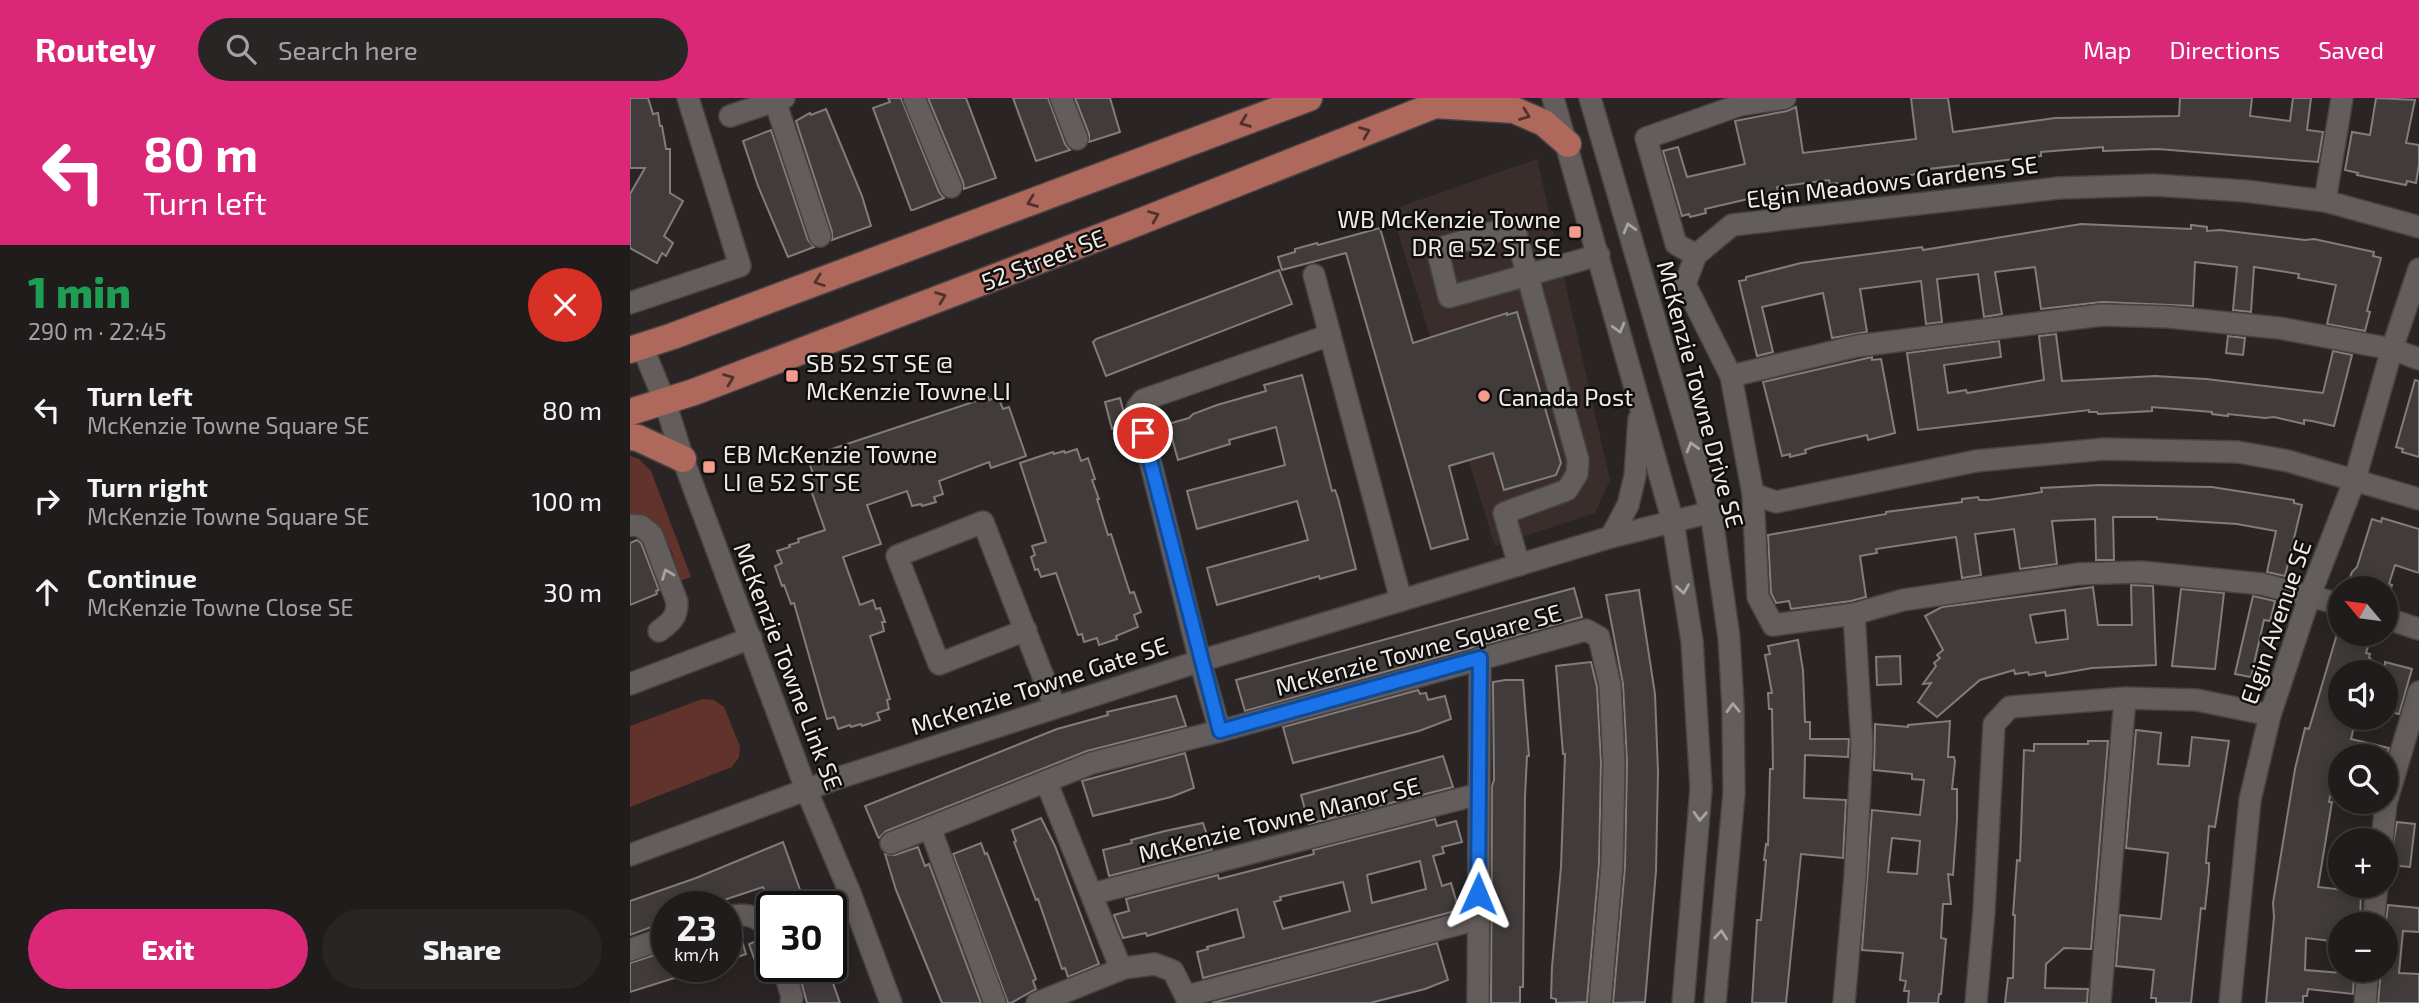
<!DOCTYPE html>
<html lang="en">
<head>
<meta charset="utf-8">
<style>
	body { margin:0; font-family:"Exo 2",sans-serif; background:#282524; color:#f1f3f6; height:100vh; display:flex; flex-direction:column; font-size:26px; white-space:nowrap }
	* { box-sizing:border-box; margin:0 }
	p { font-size:23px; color:#a2a1a3 }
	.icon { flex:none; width:38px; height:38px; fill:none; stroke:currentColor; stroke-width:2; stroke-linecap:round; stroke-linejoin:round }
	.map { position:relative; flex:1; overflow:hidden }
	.panel { display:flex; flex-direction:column; background:#201c1b; width:630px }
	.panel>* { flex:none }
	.guide { background:#db2777; color:#fff; overflow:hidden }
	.needle { width:46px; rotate:299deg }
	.fabs { position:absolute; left:1698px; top:478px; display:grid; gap:14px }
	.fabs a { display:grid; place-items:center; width:70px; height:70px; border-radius:50%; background:#201c1b; box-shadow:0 4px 18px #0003,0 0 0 2px #3d3a3a; font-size:35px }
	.speed { position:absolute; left:21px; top:793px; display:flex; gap:14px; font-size:35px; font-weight:700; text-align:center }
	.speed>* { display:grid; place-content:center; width:91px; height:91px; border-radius:50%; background:#201c1b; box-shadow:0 4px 18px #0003,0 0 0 2px #3d3a3a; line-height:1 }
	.speed small { font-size:18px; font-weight:400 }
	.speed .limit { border:4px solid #111; border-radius:10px; background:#fff; color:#111 }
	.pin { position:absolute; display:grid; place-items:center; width:60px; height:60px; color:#fff; margin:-30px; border:4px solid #fff; border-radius:50%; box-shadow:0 2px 7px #0007 }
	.me { position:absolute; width:77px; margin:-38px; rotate:1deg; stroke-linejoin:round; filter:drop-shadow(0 0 5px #0008) }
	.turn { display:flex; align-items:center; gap:24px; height:147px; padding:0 28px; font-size:32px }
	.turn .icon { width:91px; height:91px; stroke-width:2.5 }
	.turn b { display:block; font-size:49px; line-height:60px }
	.round { display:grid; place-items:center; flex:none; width:74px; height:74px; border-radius:37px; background:#282524 }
	.overview { display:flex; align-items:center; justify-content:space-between; height:119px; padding:0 28px }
	h1 { font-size:42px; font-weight:800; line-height:52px; color:#1e9e55 }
	.action { display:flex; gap:14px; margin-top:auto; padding:14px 28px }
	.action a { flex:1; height:80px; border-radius:42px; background:#db2777; color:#fff; font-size:28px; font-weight:800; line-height:80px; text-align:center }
	.action a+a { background:#282524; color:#f1f3f6 }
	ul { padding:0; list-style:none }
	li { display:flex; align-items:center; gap:21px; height:91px; padding:0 28px }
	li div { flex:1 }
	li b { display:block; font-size:26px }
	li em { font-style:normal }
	header { display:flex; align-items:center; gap:42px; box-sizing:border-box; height:98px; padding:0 35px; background:#db2777; color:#fff }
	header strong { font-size:33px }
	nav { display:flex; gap:38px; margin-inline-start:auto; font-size:24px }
	.search { width:490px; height:63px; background:#282524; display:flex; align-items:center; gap:18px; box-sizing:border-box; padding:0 24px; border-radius:38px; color:#a2a1a3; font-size:26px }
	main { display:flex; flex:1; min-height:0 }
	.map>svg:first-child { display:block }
	.built { fill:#3a2e2c }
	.green { fill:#61332b }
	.building { fill:#413c3b; stroke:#827c7b; stroke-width:2; fill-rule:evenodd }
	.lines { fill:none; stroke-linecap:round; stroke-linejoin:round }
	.minor-casing { stroke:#474342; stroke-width:24 }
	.major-casing { stroke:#474342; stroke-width:29 }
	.minor { stroke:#635d5c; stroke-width:21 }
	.major { stroke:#af685c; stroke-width:26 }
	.oneway { stroke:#50332d }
	.oneway2 { stroke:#a8a4a3 }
	.route-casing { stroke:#114b97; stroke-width:18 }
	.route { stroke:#1a73e8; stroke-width:12 }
	.poi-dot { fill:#f49d8c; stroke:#110f0e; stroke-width:2.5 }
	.labels { text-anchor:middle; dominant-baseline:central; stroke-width:5; stroke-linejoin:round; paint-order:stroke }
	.street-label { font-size:24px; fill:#eeebea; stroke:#110f0e }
	.poi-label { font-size:24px; fill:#eeebea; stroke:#110f0e; text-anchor:start }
</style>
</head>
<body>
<header>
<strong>Routely</strong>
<div class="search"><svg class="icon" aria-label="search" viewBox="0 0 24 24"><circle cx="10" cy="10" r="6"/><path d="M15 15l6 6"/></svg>Search here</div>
<nav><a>Map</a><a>Directions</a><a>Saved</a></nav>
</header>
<main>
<section class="panel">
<div class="guide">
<div class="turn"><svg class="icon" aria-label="left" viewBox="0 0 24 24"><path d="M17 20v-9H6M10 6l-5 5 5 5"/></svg><div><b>80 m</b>Turn left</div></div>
</div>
<div class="overview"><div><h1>1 min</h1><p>290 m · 22:45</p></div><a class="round" style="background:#d93025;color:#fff"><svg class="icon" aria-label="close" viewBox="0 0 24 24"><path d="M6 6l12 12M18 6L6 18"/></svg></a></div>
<ul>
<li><svg class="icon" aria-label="left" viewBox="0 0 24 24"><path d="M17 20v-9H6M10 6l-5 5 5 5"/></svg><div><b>Turn left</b><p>McKenzie Towne Square SE</p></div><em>80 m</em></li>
<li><svg class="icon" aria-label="right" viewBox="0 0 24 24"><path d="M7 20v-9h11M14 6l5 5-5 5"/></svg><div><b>Turn right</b><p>McKenzie Towne Square SE</p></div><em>100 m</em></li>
<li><svg class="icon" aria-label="ahead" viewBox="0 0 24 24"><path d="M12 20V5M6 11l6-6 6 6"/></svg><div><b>Continue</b><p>McKenzie Towne Close SE</p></div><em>30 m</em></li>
</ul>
<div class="action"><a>Exit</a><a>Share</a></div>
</section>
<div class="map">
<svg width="1789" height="905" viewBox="0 0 1789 905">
	<rect width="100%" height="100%" fill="#2a2524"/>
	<!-- built -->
	<polygon class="built" points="907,61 980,382 965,415 865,448 761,112"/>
	<!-- green -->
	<g class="green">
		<polygon points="0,358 9,361 21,373 61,479 50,483 42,454 26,425 0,415"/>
		<polygon points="72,601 84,602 94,609 110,648 109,659 102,669 0,709 0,628"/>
	</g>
	<!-- building -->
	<g class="building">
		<polygon points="0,0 18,0 23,16 28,15 30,28 32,28 36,51 40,51 40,95 53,103 34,138 43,145 36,158 32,155 27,165 0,150 0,96 15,70 0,70"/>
		<polygon points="258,0 271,0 309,94 314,100 283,112 281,112 243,10 260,4"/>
		<polygon points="298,0 336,0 366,80 334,91 333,84"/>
		<polygon points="383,0 418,0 435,46 440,52 406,63"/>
		<polygon points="445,0 480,0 490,34 459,44 459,36"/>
		<polygon points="1281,0 1318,0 1323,34 1425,20 1549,18 1550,0 1622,0 1620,18 1660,23 1663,0 1681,0 1677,32 1693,34 1688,64 1528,51 1473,53 1473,49 1411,54 1411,58 1299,71 1299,74 1208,89 1207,85 1200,86 1199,82 1147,89 1148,94 1075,111 1076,115 1060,119 1059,116 1052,118 1033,53 1048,49 1057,79 1115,66 1105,23 1157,13 1166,9 1173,55 1286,41"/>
		<polygon points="1746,0 1785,2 1776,45 1789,47 1789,66 1786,85 1777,83 1776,87 1727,77 1728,75 1715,72 1722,34 1740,37"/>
		<polygon points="196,11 232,98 241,128 202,142 202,134 166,23 180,15 181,17"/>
		<polygon points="141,32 178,142 184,149 158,159 128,88 113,43"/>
		<polygon points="1451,126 1561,131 1561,127 1577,129 1577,133 1590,132 1675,142 1684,141 1744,154 1743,158 1751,160 1737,213 1740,214 1735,233 1697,226 1706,187 1668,180 1669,176 1624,169 1621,214 1603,212 1607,169 1565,164 1563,208 1472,204 1411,211 1405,169 1365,174 1372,216 1354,219 1348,176 1307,181 1312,224 1296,226 1291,183 1230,191 1237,234 1202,240 1193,195 1132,209 1143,254 1127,258 1109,183 1116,182 1116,179 1171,165 1292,149 1293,152"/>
		<polygon points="750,130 783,245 877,215 877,217 887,214 931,365 926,377 874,392 863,355 819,368 838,441 801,451 716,155 652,172 648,159 665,154 665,151 687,145 688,147"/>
		<polygon points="649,172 662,206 476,278 463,244 466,241"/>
		<polygon points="1426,236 1432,283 1525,278 1576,281 1693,295 1703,253 1722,257 1704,328 1682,323 1674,322 1674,326 1644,319 1635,320 1598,316 1598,318 1582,316 1582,314 1522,309 1522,313 1468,316 1467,314 1459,314 1459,312 1288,332 1277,255 1369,243 1371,259 1314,267 1318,295 1336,292 1337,295 1414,282 1409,238"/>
		<polygon points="1598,238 1615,240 1613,257 1596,255"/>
		<polygon points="1242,259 1242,262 1251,261 1265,335 1238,342 1237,337 1184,349 1175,352 1176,355 1160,359 1160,356 1152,358 1133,284"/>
		<polygon points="672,277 702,393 705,392 708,400 726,471 690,481 689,478 587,507 577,470 678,442 667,403 567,431 557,393 655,367 646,329 599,342 600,346 548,362 538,326 559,320 563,316 587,307 636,293 634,287"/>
		<polygon points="1785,282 1789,283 1789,359 1772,354 1773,351 1766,349"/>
		<polygon points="358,299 359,302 368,299 373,311 379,309 396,358 361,370 359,364 309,383 313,396 304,399 306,404 292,408 291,406 282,408 277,393 237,407 251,446 213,459 230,507 243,502 246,511 250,510 255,524 252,524 254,533 240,538 260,601 257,602 259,611 247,615 250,622 232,628 231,626 221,629 220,627 208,631 204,619 197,621 164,505 161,506 154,487 152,488 145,468 152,465 147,453 160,449 159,447 169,444 168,441 195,432 176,378 183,376 179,364 188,361 187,357 205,350"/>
		<polygon points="490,300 497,327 482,331 475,304"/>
		<polygon points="447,351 451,363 458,360 465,381 462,382 469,401 467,401 478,437 481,436 500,495 504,494 511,514 504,517 508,529 486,538 487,541 469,547 467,540 454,544 452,536 448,537 426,475 411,479 408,471 405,472 401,459 405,457 402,448 416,444 390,365 423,354 424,356 434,353 435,355"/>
		<polygon points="1470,387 1582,389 1664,402 1664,405 1672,407 1655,478 1637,474 1646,433 1607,426 1527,421 1527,419 1483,419 1484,462 1466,462 1465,421 1422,423 1427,466 1390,471 1384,431 1345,436 1351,477 1332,480 1326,439 1246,451 1247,455 1230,458 1236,499 1221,503 1161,511 1159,503 1146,505 1141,495 1138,437 1256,416 1256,414 1332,404 1332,401 1348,399 1349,402 1358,402 1412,394 1411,390"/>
		<polygon points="1752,420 1789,431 1789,475 1765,467 1759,486 1762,487 1761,490 1716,490 1722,474 1727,469 1742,421 1751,424"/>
		<polygon points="7,442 11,445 29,492 26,493 27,496 0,507 0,445"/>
		<path d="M1501,487l22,1 3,79 -64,3 -46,8 -1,-4 -16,3 -1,-3 -13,2 -1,-4 -34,10 -43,37 -19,-15 13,-19 -8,1 13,-18 -2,-3 6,-5 -3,-3 6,-5 -18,-34 17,-9 151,-20 5,38h34zM1435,512l3,29 -32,4 -6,-28z"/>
		<polygon points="944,490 952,519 615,613 606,582"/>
		<polygon points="1551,491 1594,495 1585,571 1542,568"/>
		<polygon points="1009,492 1025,596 1028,674 1026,773 1015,904 983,905 995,768 997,664 993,586 976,497"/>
		<polygon points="1623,498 1645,503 1640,523 1634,522 1621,579 1605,576"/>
		<polygon points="1707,536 1742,536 1736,555 1740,556 1739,560 1741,561 1738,574 1710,574 1710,620 1726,620 1721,641 1759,650 1756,658 1708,658 1699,704 1702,704 1688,789 1731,794 1730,824 1727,826 1710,826 1710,844 1676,840 1675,872 1724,876 1723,896 1678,891 1677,898 1673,898 1673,905 1636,905 1644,819 1643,805 1665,671 1675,630 1679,631"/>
		<polygon points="1168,542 1173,572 1175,624 1180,624 1180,641 1219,641 1218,659 1175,657 1174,700 1216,702 1213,760 1171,756 1156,905 1122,905 1127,822 1131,822 1136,762 1134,762 1136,746 1138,747 1140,671 1143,671 1142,611 1139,611 1138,595 1142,595 1135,557 1140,556 1138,548"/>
		<polygon points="1270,558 1271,586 1247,587 1246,559"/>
		<polygon points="961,564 967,589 971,665 969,766 957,904 926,905 926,901 921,900 922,869 931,769 935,656 933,656 926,568"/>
		<polygon points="1755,564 1782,571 1769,616 1755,613"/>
		<polygon points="875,582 893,582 899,658 897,658 895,698 893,889 890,889 890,905 861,905 862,688 864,682 863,584"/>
		<polygon points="788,592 790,596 796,595 798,602 815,598 821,621 789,633 663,665 653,629"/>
		<polygon points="546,598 556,628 457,653 256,733 249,740 248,739 235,708 427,631 478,617 477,614"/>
		<path d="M1320,623l-2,36h6l1,4 -3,28h5v31l-4,55 -5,-1 3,30h-8l-2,34 5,1 -5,55h-2l-1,9h-30l1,-12h-5l2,-10 -6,-1 3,-27 -41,-3 10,-140 48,5 4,-35 -12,-1v-5l-38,-4 1,-46 33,3v-2zM1262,740l28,3 -3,33 -29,-2z"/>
		<polygon points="1506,632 1531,635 1528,666 1559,668 1562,639 1599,643 1585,729 1579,728 1576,765 1579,765 1579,774 1575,811 1571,810 1561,905 1526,905 1526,900 1521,900 1524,872 1486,868 1490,817 1531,821 1538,755 1496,750"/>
		<polygon points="1458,643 1478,643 1461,851 1434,850 1416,866 1415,890 1458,891 1457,905 1375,905 1378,880 1383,880 1385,817 1383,817 1387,762 1390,763 1394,652 1404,653 1404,646 1458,646"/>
		<polygon points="555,655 564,690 541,699 463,718 452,683"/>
		<polygon points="813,658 823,689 679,726 671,697"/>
		<polygon points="411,720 425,748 469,866 438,879 435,870 432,871 408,801 406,802 384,744 386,743 382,732"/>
		<path d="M805,721l2,7 19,-5 6,21 -20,5 2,6 -11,3 9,30 9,-3 8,27 -256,68 -6,-26 11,-3 -1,-2 37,-10 -7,-28 -90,27 -1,-3 -23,5 -9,-23 15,-4 -3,-12 92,-24 1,4 35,-9 60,-16 -1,-4zM790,763l6,28 -54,14 -5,-28zM713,784l7,29 -67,18 -9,-27 7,-2 -1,-3z"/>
		<polygon points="1767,724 1785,726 1780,769 1759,767"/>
		<polygon points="573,725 582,752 479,778 473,752 502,745 501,742 535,733"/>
		<polygon points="153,744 173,800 170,801 173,808 141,808 133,789 76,808 37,808 37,823 0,837 0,803 66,780"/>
		<polygon points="351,745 355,756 357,755 406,881 403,883 406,891 381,905 378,905 323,756"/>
		<polygon points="288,749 295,768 299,766 351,905 312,905 266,792 255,756 265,757"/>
		<polygon points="1758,807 1789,810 1789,834 1773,833 1769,875 1789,876 1789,905 1748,905 1751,872 1755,872 1755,830"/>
		<polygon points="108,830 116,856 96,863 96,832"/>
		<polygon points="129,842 135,850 142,852 142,857 125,863 119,846"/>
		<polygon points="807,845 818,882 795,891 740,905 582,905"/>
		<polygon points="37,853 37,868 72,868 73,871 0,894 0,865"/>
		<polygon points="167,868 197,868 210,905 177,905"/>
	</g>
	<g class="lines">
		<!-- minor casing -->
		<g class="minor-casing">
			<g id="minor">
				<polyline points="284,0 321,89"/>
				<polyline points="431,0 447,41"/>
				<polyline points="923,0 1043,424 1062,543 1071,691 1053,905"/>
				<polyline points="960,0 1081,414 1099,540 1103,609 1104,695 1085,905"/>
				<polyline points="145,3 190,138"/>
				<polyline points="100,18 154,0"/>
				<polyline points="1695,103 1712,0"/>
				<polyline points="1789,129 1695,103 1615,93 1524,87 1429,90 1102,127 1066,157 1055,186 1101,278 1123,396 1146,404 1346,363 1474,351 1608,354 1658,363 1789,401"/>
				<polyline points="1066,157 1046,146 1016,40 1110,7 1155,0"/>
				<polyline points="684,177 771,502"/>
				<polyline points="0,205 110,168 58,0"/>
				<polyline points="12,248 35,304 53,361 176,691 220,795 261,905"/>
				<polyline points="1101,278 1227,248 1472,217 1539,219 1649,230 1762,251 1789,261"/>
				<polyline points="1123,396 1128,499 1143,527 1224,516 1273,502 1448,476 1511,474 1632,486 1710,506"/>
				<path d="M0,427l11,1 11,9 25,67c0,16 -6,20 -18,29"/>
				<polyline points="981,439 998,407 1005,378 1009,321"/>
				<polyline points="889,467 874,415 937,392 947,376 948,362 884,128 807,151 819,199 969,157"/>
				<polyline points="1755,520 1789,531"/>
				<polyline points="396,532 309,566 267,458 353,424 425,609"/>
				<polyline points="0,586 121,540"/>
				<polyline points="590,633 570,563 507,310 513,302 700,237"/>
				<polyline points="416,683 491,871"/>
				<polyline points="300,730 365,905"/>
				<polyline points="1752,742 1756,705 1789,594"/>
				<polyline points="261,745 462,665 590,633 956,532 969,539 980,587 984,665 982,767 970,905"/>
				<polyline points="0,757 208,680 570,563 981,439 1081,414"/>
				<polyline points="462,796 849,696"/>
				<path d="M96,819c23,-5 36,-1 46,20"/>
				<polyline points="1743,826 1747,788"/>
				<polyline points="0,852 37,839"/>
				<polyline points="153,868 162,899 161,905"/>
				<polyline points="557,898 848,821"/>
				<polyline points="407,905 494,870 525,866 543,873 559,905"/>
				<polyline points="848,905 850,560"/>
				<polyline points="1214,905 1225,779 1232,646 1224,516"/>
				<polyline points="1346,905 1354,813 1364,626 1380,609 1495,600 1567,602 1640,617"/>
				<polyline points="1470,905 1495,600"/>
				<polyline points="1600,905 1620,702 1640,617 1680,497 1725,381 1762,251 1789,171"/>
				<polyline points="1735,905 1738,872"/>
			</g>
		</g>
		<!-- major casing -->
		<g class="major-casing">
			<g id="major">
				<polyline points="805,7 884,12 914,25 938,46"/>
				<polyline points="0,252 43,238 679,0"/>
				<polyline points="0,314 64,294 499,128 823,0"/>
				<polyline points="0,339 8,340 53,361"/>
			</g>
		</g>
		<!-- minor -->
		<use href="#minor" class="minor"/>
		<!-- major -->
		<use href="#major" class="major"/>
	</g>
	<!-- one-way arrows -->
	<defs><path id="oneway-chevron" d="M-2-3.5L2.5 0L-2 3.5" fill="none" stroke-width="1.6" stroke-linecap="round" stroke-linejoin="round" transform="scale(1.75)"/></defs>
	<g class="oneway">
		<use href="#oneway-chevron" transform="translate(895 17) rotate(21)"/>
		<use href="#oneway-chevron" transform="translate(615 24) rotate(159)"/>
		<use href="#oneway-chevron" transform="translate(735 34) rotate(-22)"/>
		<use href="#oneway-chevron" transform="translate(402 104) rotate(159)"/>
		<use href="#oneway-chevron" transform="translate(524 118) rotate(-22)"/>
		<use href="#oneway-chevron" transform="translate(189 183) rotate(160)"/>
		<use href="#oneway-chevron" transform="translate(311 199) rotate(-21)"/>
		<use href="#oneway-chevron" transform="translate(99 281) rotate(-21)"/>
	</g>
	<g class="oneway2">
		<use href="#oneway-chevron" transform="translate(999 130) rotate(-106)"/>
		<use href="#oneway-chevron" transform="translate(989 230) rotate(74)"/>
		<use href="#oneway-chevron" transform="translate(1062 349) rotate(-106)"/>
		<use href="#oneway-chevron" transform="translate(37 476) rotate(-111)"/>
		<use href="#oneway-chevron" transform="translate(1053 491) rotate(81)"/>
		<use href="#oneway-chevron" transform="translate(1103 610) rotate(-92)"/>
		<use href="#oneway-chevron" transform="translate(1070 718) rotate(93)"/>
		<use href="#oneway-chevron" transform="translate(1091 837) rotate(-85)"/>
	</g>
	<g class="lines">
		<!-- route casing -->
		<g class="route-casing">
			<polyline id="route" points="513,335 590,633 850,560 848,796"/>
		</g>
		<!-- route -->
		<use href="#route" class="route"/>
	</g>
	<!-- markers -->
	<g class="poi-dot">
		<rect x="938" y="127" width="14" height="14" rx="3.5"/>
		<rect x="155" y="271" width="14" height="14" rx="3.5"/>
		<circle cx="854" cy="298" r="7"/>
		<rect x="72" y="362" width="14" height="14" rx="3.5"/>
	</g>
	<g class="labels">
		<!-- street labels -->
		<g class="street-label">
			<text transform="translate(1262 83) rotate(-7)">Elgin Meadows Gardens SE</text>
			<text transform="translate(413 161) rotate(-21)">52 Street SE</text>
			<text transform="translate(1071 296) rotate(75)">McKenzie Towne Drive SE</text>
			<text transform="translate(1645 524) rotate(-71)">Elgin Avenue SE</text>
			<text transform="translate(788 551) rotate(-15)">McKenzie Towne Square SE</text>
			<text transform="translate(159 568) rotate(69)">McKenzie Towne Link SE</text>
			<text transform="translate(409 587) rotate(-18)">McKenzie Towne Gate SE</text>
			<text transform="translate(649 721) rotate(-14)">McKenzie Towne Manor SE</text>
		</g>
		<!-- poi labels -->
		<g class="poi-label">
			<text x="931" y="120" text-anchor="end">WB McKenzie Towne<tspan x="931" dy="28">DR @ 52 ST SE</tspan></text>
			<text x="176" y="264">SB 52 ST SE @<tspan x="176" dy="28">McKenzie Towne LI</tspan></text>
			<text x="868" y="298">Canada Post</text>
			<text x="93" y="355">EB McKenzie Towne<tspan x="93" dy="28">LI @ 52 ST SE</tspan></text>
		</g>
	</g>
</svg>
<div class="fabs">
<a><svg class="needle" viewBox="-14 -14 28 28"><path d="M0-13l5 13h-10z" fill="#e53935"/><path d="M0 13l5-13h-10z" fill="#a2a1a3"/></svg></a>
<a><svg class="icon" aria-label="sound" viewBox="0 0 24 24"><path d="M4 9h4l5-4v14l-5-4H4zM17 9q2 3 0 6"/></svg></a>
<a><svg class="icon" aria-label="search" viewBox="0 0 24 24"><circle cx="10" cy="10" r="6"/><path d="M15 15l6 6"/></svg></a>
<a>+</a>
<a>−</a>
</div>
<div class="speed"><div>23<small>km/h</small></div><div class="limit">30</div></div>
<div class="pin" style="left:513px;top:335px;background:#d93025"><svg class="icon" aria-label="arrive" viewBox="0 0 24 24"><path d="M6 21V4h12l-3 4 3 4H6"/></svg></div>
<svg class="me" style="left:848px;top:796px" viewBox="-20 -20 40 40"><path d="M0-17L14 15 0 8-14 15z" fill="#1a73e8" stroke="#fff" stroke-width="4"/></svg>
</div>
</main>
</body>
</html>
